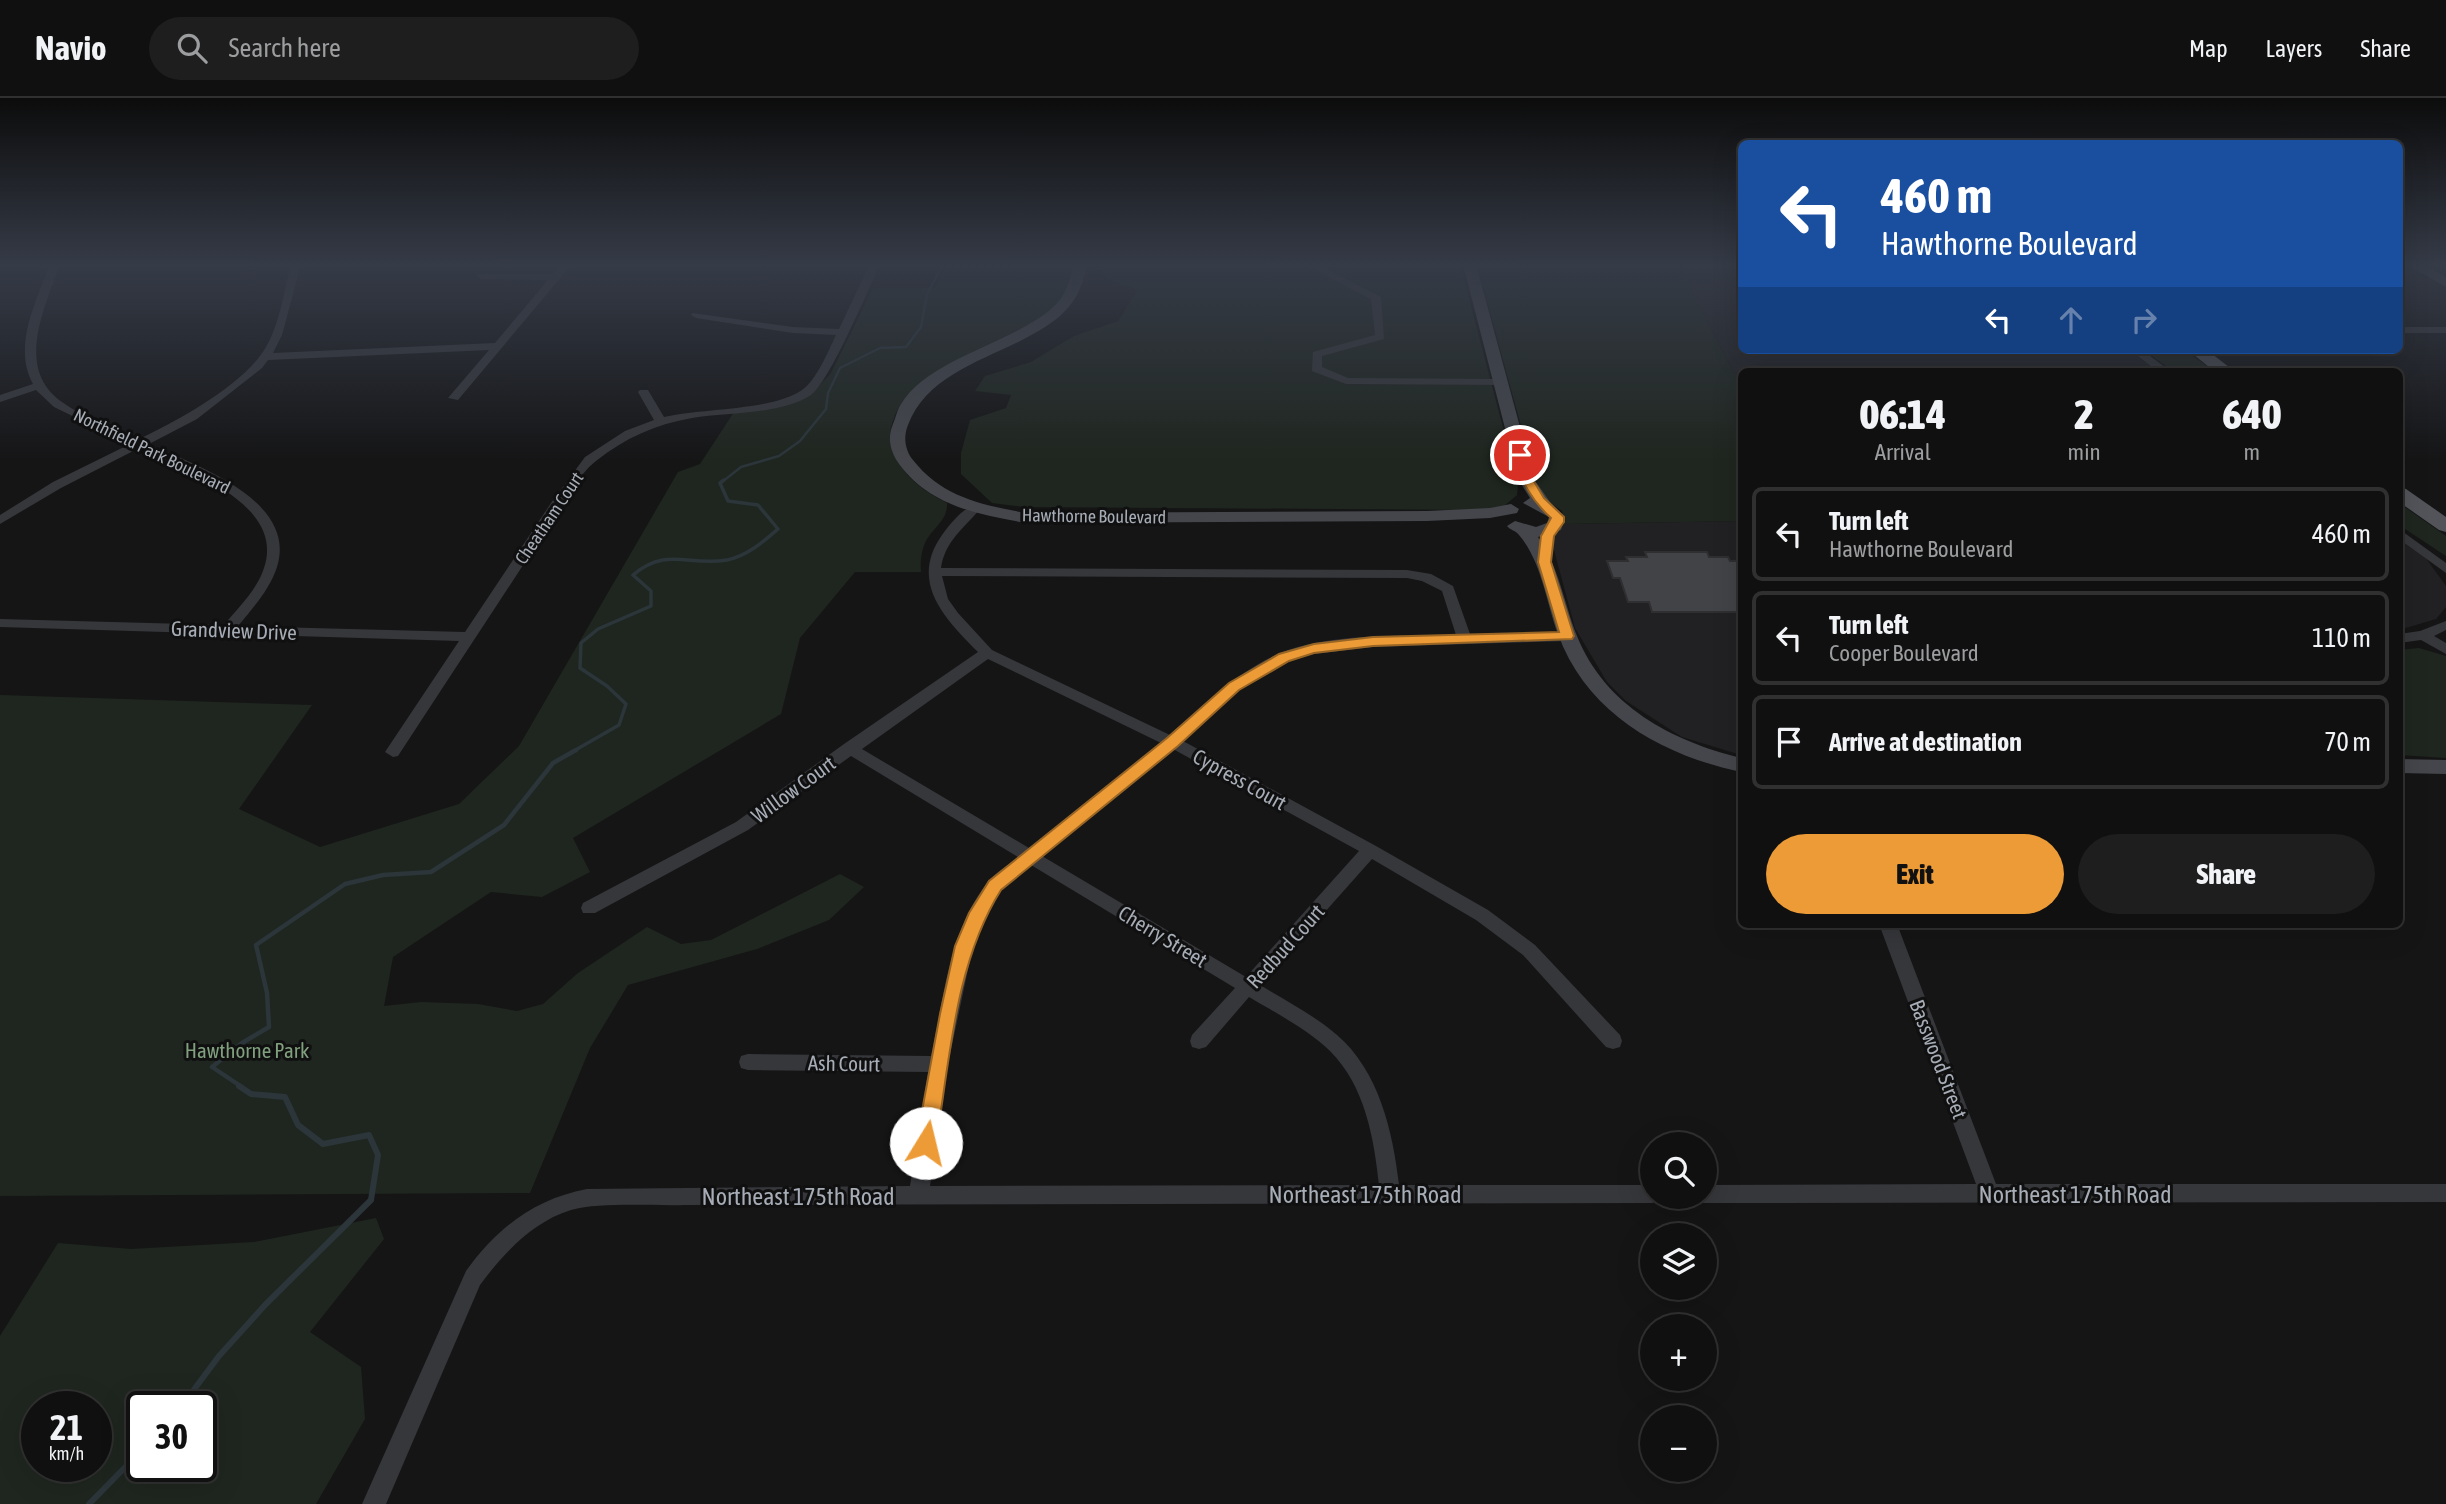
<!DOCTYPE html>
<html lang="en">
<head>
<meta charset="utf-8">
<style>
	body { margin:0; font-family:"Asap Condensed",sans-serif; background:#1e1e1e; color:#f1f3f6; height:100vh; display:flex; flex-direction:column; font-size:26px; white-space:nowrap }
	* { box-sizing:border-box; margin:0 }
	p { font-size:23px; color:#9c9d9f }
	.icon { flex:none; width:38px; height:38px; fill:none; stroke:currentColor; stroke-width:2; stroke-linecap:round; stroke-linejoin:round }
	.map { position:relative; flex:1; overflow:hidden }
	.sheet { position:absolute; left:1738px; top:270px; width:665px; height:560px; display:flex; flex-direction:column; background:#101010; border-radius:10px; box-shadow:0 7px 28px #0002,0 0 0 2px #303030 }
	.sheet>* { flex:none }
	.hud { position:absolute; left:1738px; top:42px; width:665px; height:214px; border-radius:10px; box-shadow:0 7px 28px #0002,0 0 0 2px #303030; background:#1a4fa0; color:#fff; overflow:hidden }
	.controls { position:absolute; left:1640px; top:1034px; display:grid; gap:14px }
	.controls a { display:grid; place-items:center; width:77px; height:77px; border-radius:50%; background:#101010; box-shadow:0 7px 28px #0002,0 0 0 2px #303030; font-size:35px }
	.speed { position:absolute; left:21px; top:1293px; display:flex; gap:14px; font-size:35px; font-weight:700; text-align:center }
	.speed>* { display:grid; place-content:center; width:91px; height:91px; border-radius:50%; background:#101010; box-shadow:0 7px 28px #0002,0 0 0 2px #303030; line-height:1 }
	.speed small { font-size:18px; font-weight:400 }
	.speed .limit { border:4px solid #111; border-radius:10px; background:#fff; color:#111 }
	.pin { position:absolute; display:grid; place-items:center; width:60px; height:60px; color:#fff; margin:-30px; border:4px solid #fff; border-radius:50%; box-shadow:0 2px 7px #0007 }
	.me { position:absolute; width:77px; margin:-38px; rotate:9deg; stroke-linejoin:round; filter:drop-shadow(0 0 5px #0008) }
	.turn { display:flex; align-items:center; gap:24px; height:147px; padding:0 28px; font-size:32px }
	.turn .icon { width:91px; height:91px; stroke-width:2.5 }
	.turn b { display:block; font-size:49px; line-height:60px }
	.lanes { display:flex; align-items:center; height:66px; padding:0 28px; background:#0003; justify-content:center; gap:35px; direction:ltr }
	.lanes .off { opacity:.35 }
	.eta { display:flex; justify-content:space-evenly; align-items:center; height:119px; text-align:center }
	.eta b { font-size:42px; font-weight:800; line-height:49px }
	.action { display:flex; gap:14px; margin-top:auto; padding:14px 28px }
	.action a { flex:1; height:80px; border-radius:42px; background:#ec9b37; color:#111; font-size:28px; font-weight:800; line-height:80px; text-align:center }
	.action a+a { background:#1e1e1e; color:#f1f3f6 }
	ul { padding:0; list-style:none }
	li { display:flex; align-items:center; gap:21px; height:94px; margin:0 14px 10px; padding:0 14px; border:4px solid #303030; border-radius:10px }
	li div { flex:1 }
	li b { display:block; font-size:26px }
	li em { font-style:normal }
	header { display:flex; align-items:center; gap:42px; box-sizing:border-box; height:98px; padding:0 35px; background:#101010; border-bottom:2px solid #303030 }
	header strong { font-size:33px }
	nav { display:flex; gap:38px; margin-inline-start:auto; font-size:24px }
	.search { width:490px; height:63px; background:#1e1e1e; display:flex; align-items:center; gap:18px; box-sizing:border-box; padding:0 24px; border-radius:38px; color:#9c9d9f; font-size:26px }
	.map>svg:first-child { display:block }
	.built { fill:#212123 }
	.green { fill:#1f261f; fill-rule:evenodd }
	.lines { fill:none; stroke-linecap:round; stroke-linejoin:round }
	.stream-far3 { stroke:#2b353a; stroke-width:2.5 }
	.stream-far2 { stroke:#2b353a; stroke-width:3.5 }
	.stream-far1 { stroke:#2b353a; stroke-width:4.5 }
	.stream { stroke:#2b353a; stroke-width:6 }
	.building { fill:#414346; stroke:#2f2f32; stroke-width:2 }
	.street { fill:#36373b; fill-rule:evenodd }
	.secondary { fill:#44464b; fill-rule:evenodd }
	.primary { fill:#52545a; fill-rule:evenodd }
	.route { fill:#ec9b37; stroke:#996524; stroke-width:2 }
	.labels { text-anchor:middle; dominant-baseline:central; stroke-width:6; stroke-linejoin:round; paint-order:stroke }
	.far-street-label { font-size:18px; fill:#a7adb6; stroke:#101011 }
	.street-label { font-size:21px; fill:#a7adb6; stroke:#101011 }
	.park-label { font-size:21px; fill:#80a07e; stroke:#101011 }
	.near-street-label { font-size:24px; fill:#a7adb6; stroke:#101011 }
</style>
</head>
<body>
<header>
<strong>Navio</strong>
<div class="search"><svg class="icon" aria-label="search" viewBox="0 0 24 24"><circle cx="10" cy="10" r="6"/><path d="M15 15l6 6"/></svg>Search here</div>
<nav><a>Map</a><a>Layers</a><a>Share</a></nav>
</header>
<div class="map">
<svg width="2446" height="1406" viewBox="0 0 2446 1406">
	<rect width="100%" height="100%" fill="#151516"/>
	<!-- built -->
	<g class="built">
		<polygon points="1678,166 1741,166 1741,252 2129,252 2157,273 1741,273 1741,278 1733,274"/>
		<polygon points="1741,423 1741,657 1682,639 1626,603 1607,584 1575,530 1551,441 1564,426"/>
		<polygon points="2399,439 2425,459 2446,488 2446,509 2436,521 2399,532"/>
	</g>
	<!-- green -->
	<g class="green">
		<path d="M947,166h128c0,16 -2,26 -12,39 -6,6 -15,10 -22,15 -43,26 -130,52 -147,100 -4,10 -6,21 -2,31 10,27 30,41 55,54 1,18 -15,25 -22,40 -4,9 -5,19 -4,29h-66l-55,66 -19,76 -208,124 17,34 -48,25 -51,-5 -98,65 -9,49 37,-4 57,2 39,7 26,-7 35,-31 69,-46 34,17 30,-4 129,-66 24,13 -35,33 -72,29 -129,36 -38,63 -60,145 -530,3v-501l312,10 -73,104 81,38 139,-43 60,-58 159,-274 22,-8 34,-52 78,-19 19,-20 42,-85h62z"/>
		<polygon points="1100,166 1460,166 1518,387 1517,397 1504,408 1481,412 1025,409 992,405 961,376 961,355 970,322 1006,310 1011,297 975,293 985,278 1031,264 1074,238 1118,223 1138,192 1106,181"/>
		<polygon points="1477,166 1678,166 1733,274 1741,278 1741,423 1564,426 1562,413 1548,403 1536,383"/>
		<polygon points="2144,252 2184,252 2214,273 2173,273"/>
		<polygon points="2399,405 2446,438 2446,458 2399,427"/>
		<polygon points="2419,550 2446,558 2446,660 2399,657 2399,552"/>
		<path d="M376,1120l8,21 -74,93 51,35 4,52 -49,85h-316v-168l58,-93 73,6 123,-7zM37,1309h59v59h-59zM201,1309v59h-59v-59z"/>
	</g>
	<g class="lines">
		<!-- stream-far3 -->
		<polyline class="stream-far3" points="722,384 741,369 779,358 800,343 826,311 828,295 840,270 880,250 906,249 921,229 927,196 943,166"/>
		<!-- stream-far2 -->
		<path class="stream-far2" d="M572,654l47,-27 7,-21 -19,-18 -27,-18 1,-25 17,-14 53,-23v-15l-18,-16c34,-29 56,-8 94,-15 20,-4 36,-18 51,-31l-20,-24 -30,-4 -8,-18 4,-3"/>
		<!-- stream-far1 -->
		<polyline class="stream-far1" points="242,989 212,969 242,945 269,929 267,895 256,847 345,786 383,777 431,774 504,727 553,665 576,652"/>
		<!-- stream -->
		<g class="stream">
			<polyline points="181,1309 219,1258 265,1207 371,1102 378,1057 369,1037 323,1046 298,1027 285,999 251,996 239,988"/>
			<polyline points="89,1406 142,1352"/>
		</g>
	</g>
	<!-- building -->
	<polygon class="building" points="1645,454 1707,454 1709,459 1728,459 1730,463 1741,463 1741,514 1652,514 1649,504 1628,504 1620,480 1613,480 1607,463 1628,463 1626,459 1647,459"/>
	<g class="lines">
		<!-- street -->
		<g class="street">
			<path d="M50,166h10c-15,43 -46,105 2,138 22,16 52,26 77,37 38,-18 106,-55 127,-92 14,-24 18,-56 25,-83h10l-19,71 -9,18 222,-10 53,-63 -66,-1 -5,-3 1,-2h75l9,-10h10l-114,136 -10,-2 41,-48 -221,10 -6,8 -65,51 -48,25c46,21 149,56 128,123 -7,22 -24,41 -39,59l227,6 86,-129 34,-46 40,-26 29,-11 -16,-28 2,-2h8l16,27c39,-9 107,-6 138,-27 14,-9 27,-40 34,-55l-43,-2 -97,-15 -5,-3 1,-2 101,14 46,2 31,-65h10c-12,26 -50,117 -69,131 -30,20 -84,17 -119,23 -36,6 -67,20 -96,43 -19,14 -47,64 -61,86 -46,70 -91,139 -137,209l-5,1 -8,-5 74,-111 -459,-14v-8l224,6c14,-17 33,-35 40,-57 22,-65 -80,-99 -125,-120l-78,40 -61,36v-9l53,-33 77,-38 -76,-37 -18,-17 -36,12v-7l33,-11c-21,-38 4,-84 17,-120z"/>
			<polygon points="1303,166 1316,166 1381,199 1384,241 1322,258 1322,269 1348,280 1500,281 1506,284 1500,287 1346,286 1312,273 1313,254 1375,237 1371,201"/>
			<rect x="2399" y="229" width="47" height="6"/>
			<polygon points="2130,252 2142,252 2170,273 2157,273"/>
			<path d="M974,407l6,4c-16,19 -35,32 -39,59l466,2 24,4 22,12 17,48 102,-1 2,3 -7,5 -195,6 -58,7 -25,6 -50,30 -56,51 193,105 112,64 47,35 85,90 2,6 -2,6 -7,2 -7,-2 -83,-92 -47,-35 -104,-61 -112,126c26,16 54,30 77,50 42,36 56,97 62,150h253v12h9l-2,4 -7,2 -967,2c-33,1 -84,-3 -114,5 -39,12 -68,44 -91,75l-94,219h-24l104,-233c31,-43 68,-72 121,-82l323,-3 18,-114 -180,-2 -7,-2 -2,-6 2,-6 7,-2 183,2c13,-57 18,-128 58,-175 7,-9 20,-16 29,-24l-167,-101 -103,74 -153,83h-12l-2,-5 2,-5 153,-81 108,-78 134,-92c-34,-34 -69,-70 -36,-117 8,-11 19,-25 32,-30zM942,478l465,2 15,3 20,10 14,44c-52,1 -131,-2 -178,19 -41,18 -74,51 -108,81l-178,-85 -34,-37 -10,-14zM988,561l173,84 -132,105 -167,-99zM1173,651l186,102 -113,126 -204,-121zM1031,767l204,123 -43,47 -2,6 2,6 7,2 7,-2 43,-50c27,16 58,32 81,54 35,35 44,87 49,134l-449,1 18,-122 25,-118 12,-31 16,-25z"/>
			<polygon points="2399,431 2446,465 2446,475 2399,441"/>
			<polygon points="2446,523 2446,532 2434,538 2446,545 2446,556 2421,542 2399,545 2399,536 2420,533"/>
			<polygon points="1879,826 1897,826 1996,1086 2446,1086 2446,1104 1704,1105 1697,1103 1695,1099 1704,1099 1704,1087 1976,1086"/>
		</g>
		<!-- secondary -->
		<g class="secondary">
			<path d="M1074,166h13c-5,22 -9,35 -26,51 -47,41 -129,47 -153,110 -5,12 -3,25 5,35 29,37 69,45 113,53l401,-2 63,-3 21,-4 8,5 -2,4 -27,5 -63,3 -401,2c-49,-9 -96,-17 -127,-59 -9,-13 -12,-26 -6,-40 3,-7 4,-14 8,-20 26,-44 109,-61 149,-94 16,-13 19,-27 24,-46z"/>
			<path d="M1463,166h13l58,215 16,23 15,15 -4,13 -23,7c21,30 26,66 39,99 28,70 95,105 164,122v14c-79,-17 -154,-58 -183,-138 -12,-32 -16,-72 -39,-99 -4,-5 -9,-5 -12,-9l8,-5 21,6 11,-4 2,-6 -26,-14 7,-5 -12,-19z"/>
			<polygon points="2407,166 2422,166 2446,179 2446,189"/>
			<polygon points="2399,661 2446,662 2446,676 2399,675"/>
		</g>
		<!-- primary -->
		<g class="primary">
			<polygon points="2188,252 2207,252 2234,273 2214,273"/>
			<polygon points="2399,389 2406,391 2446,419 2446,434 2439,432 2399,404"/>
		</g>
	</g>
	<!-- sky -->
	<linearGradient id="sky" x2="0" y2="1"><stop stop-color="#0c0c0c"/><stop offset="0.46" stop-color="#353b47"/><stop offset="1" stop-color="#353b47" stop-opacity="0"/></linearGradient>
	<rect width="2446" height="363" fill="url(#sky)"/>
	<!-- route -->
	<path class="route" d="M1520,353l6,4 6,23 12,20 20,19v5l-10,14 -3,26 23,74 -2,3 -199,7 -59,7 -25,8 -50,29 -61,56 -177,144c-46,73 -51,169 -65,253l-3,6 -7,3 -7,-3 -3,-6 24,-129 15,-68 14,-33 20,-32 178,-143 62,-55 50,-29 35,-10 59,-7 186,-5 -21,-70 3,-26 10,-18c-20,-18 -30,-37 -37,-63z"/>
	<g class="labels">
		<!-- far-street labels -->
		<g class="far-street-label">
			<text transform="translate(152 353) rotate(26)">Northfield Park Boulevard</text>
			<text transform="translate(1094 418) rotate(1)">Hawthorne Boulevard</text>
			<text transform="translate(549 420) rotate(-56)">Cheatham Court</text>
		</g>
		<!-- street labels -->
		<g class="street-label">
			<text transform="translate(234 532) rotate(2)">Grandview Drive</text>
			<text transform="translate(1240 681) rotate(29)">Cypress Court</text>
			<text transform="translate(793 691) rotate(-36)">Willow Court</text>
			<text transform="translate(1163 838) rotate(31)">Cherry Street</text>
			<text transform="translate(1285 848) rotate(-48)">Redbud Court</text>
			<text transform="translate(1939 961) rotate(69)">Basswood Street</text>
			<text transform="translate(844 965) rotate(1)">Ash Court</text>
		</g>
		<!-- park labels -->
		<g class="park-label">
			<text x="247" y="952">Hawthorne Park</text>
		</g>
		<!-- near-street labels -->
		<g class="near-street-label">
			<text x="1365" y="1096">Northeast 175th Road</text>
			<text x="2075" y="1096">Northeast 175th Road</text>
			<text x="798" y="1098">Northeast 175th Road</text>
		</g>
	</g>
</svg>
<div class="controls">
<a><svg class="icon" aria-label="search" viewBox="0 0 24 24"><circle cx="10" cy="10" r="6"/><path d="M15 15l6 6"/></svg></a>
<a><svg class="icon" aria-label="layers" viewBox="0 0 24 24"><path d="M12 4l9 5-9 5-9-5zM3 14l9 5 9-5"/></svg></a>
<a>+</a>
<a>−</a>
</div>
<div class="speed"><div>21<small>km/h</small></div><div class="limit">30</div></div>
<div class="pin" style="left:1520px;top:357px;background:#d93025"><svg class="icon" aria-label="arrive" viewBox="0 0 24 24"><path d="M6 21V4h12l-3 4 3 4H6"/></svg></div>
<svg class="me" style="left:926px;top:1045px" viewBox="-20 -20 40 40"><circle r="19" fill="#fff"/><path d="M0-13L10 11 0 6-10 11z" fill="#ec9b37"/></svg>
<div class="hud">
<div class="turn"><svg class="icon" aria-label="left" viewBox="0 0 24 24"><path d="M17 20v-9H6M10 6l-5 5 5 5"/></svg><div><b>460 m</b>Hawthorne Boulevard</div></div>
<div class="lanes"><svg class="icon" aria-label="left" viewBox="0 0 24 24"><path d="M17 20v-9H6M10 6l-5 5 5 5"/></svg><svg class="icon off" aria-label="ahead" viewBox="0 0 24 24"><path d="M12 20V5M6 11l6-6 6 6"/></svg><svg class="icon off" aria-label="right" viewBox="0 0 24 24"><path d="M7 20v-9h11M14 6l5 5-5 5"/></svg></div>
</div>
<section class="sheet">
<div class="eta">
<div><b>06:14</b><p>Arrival</p></div>
<div><b>2</b><p>min</p></div>
<div><b>640</b><p>m</p></div>
</div>
<ul>
<li><svg class="icon" aria-label="left" viewBox="0 0 24 24"><path d="M17 20v-9H6M10 6l-5 5 5 5"/></svg><div><b>Turn left</b><p>Hawthorne Boulevard</p></div><em>460 m</em></li>
<li><svg class="icon" aria-label="left" viewBox="0 0 24 24"><path d="M17 20v-9H6M10 6l-5 5 5 5"/></svg><div><b>Turn left</b><p>Cooper Boulevard</p></div><em>110 m</em></li>
<li><svg class="icon" aria-label="arrive" viewBox="0 0 24 24"><path d="M6 21V4h12l-3 4 3 4H6"/></svg><div><b>Arrive at destination</b></div><em>70 m</em></li>
</ul>
<div class="action"><a>Exit</a><a>Share</a></div>
</section>
</div>
</body>
</html>
